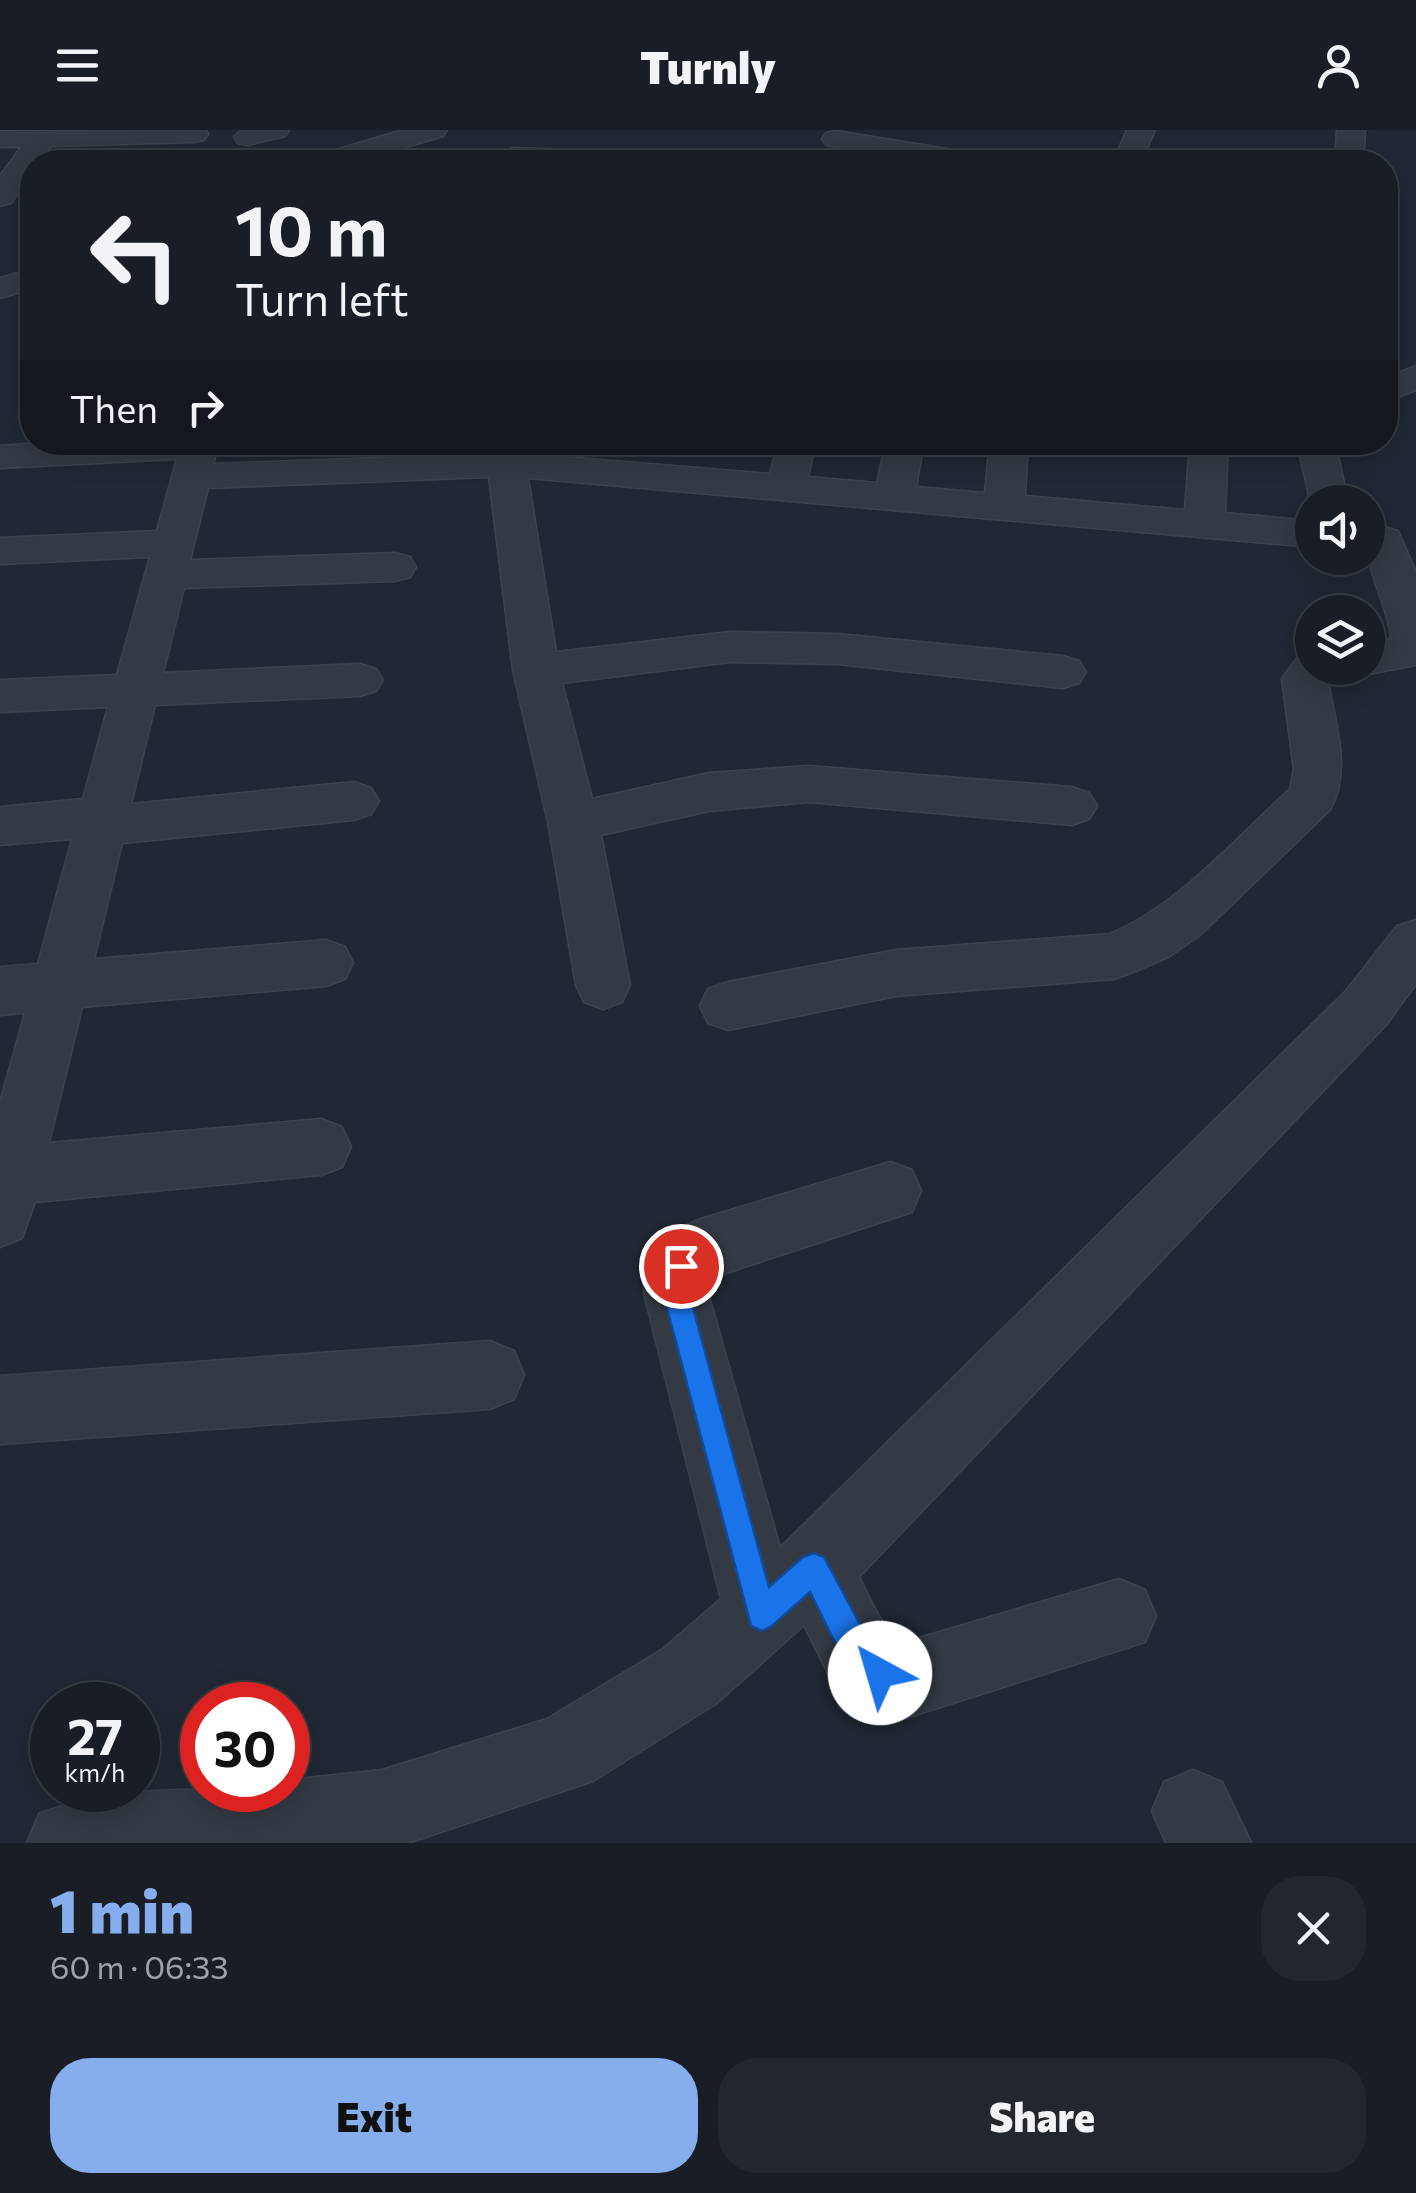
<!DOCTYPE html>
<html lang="en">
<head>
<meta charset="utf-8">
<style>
	body { margin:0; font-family:Commissioner,sans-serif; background:#22272e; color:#f1f3f6; height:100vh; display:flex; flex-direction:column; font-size:38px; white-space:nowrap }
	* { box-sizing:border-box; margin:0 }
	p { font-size:32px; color:#9fa2a7 }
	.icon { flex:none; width:55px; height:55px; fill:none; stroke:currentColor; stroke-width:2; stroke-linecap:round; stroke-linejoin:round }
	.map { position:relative; height:1713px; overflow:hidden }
	.drawer { display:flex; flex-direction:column; background:#191e26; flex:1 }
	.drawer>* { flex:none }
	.hud { position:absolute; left:20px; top:20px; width:1378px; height:305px; border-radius:40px; box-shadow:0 5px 25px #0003,0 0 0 2px #373c43; background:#191e26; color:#f1f3f6; overflow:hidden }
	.fabs { position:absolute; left:1295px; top:355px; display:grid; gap:20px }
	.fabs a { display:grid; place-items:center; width:90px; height:90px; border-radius:50%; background:#191e26; box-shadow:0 5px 25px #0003,0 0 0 2px #373c43; font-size:50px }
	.speed { position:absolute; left:30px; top:1552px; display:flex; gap:20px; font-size:50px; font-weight:700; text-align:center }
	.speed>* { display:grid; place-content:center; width:130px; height:130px; border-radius:50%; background:#191e26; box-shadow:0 5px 25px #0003,0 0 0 2px #373c43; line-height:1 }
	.speed small { font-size:25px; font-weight:400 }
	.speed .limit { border:15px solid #d22; background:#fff; color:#111 }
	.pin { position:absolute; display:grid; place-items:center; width:85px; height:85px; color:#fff; margin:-42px; border:5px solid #fff; border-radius:50%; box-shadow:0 2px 10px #0007 }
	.me { position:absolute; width:110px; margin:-55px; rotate:321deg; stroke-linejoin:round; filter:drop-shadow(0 0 8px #0008) }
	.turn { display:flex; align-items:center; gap:35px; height:210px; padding:0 50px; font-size:45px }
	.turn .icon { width:130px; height:130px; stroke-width:2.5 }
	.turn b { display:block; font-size:70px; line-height:85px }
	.then { display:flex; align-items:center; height:95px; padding:0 50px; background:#0003; gap:20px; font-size:38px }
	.round { display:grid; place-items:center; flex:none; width:105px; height:105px; border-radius:40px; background:#22272e }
	.head { display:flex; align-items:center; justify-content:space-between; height:170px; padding:0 50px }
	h1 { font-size:60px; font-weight:800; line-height:75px; color:#87aeec }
	.cta { display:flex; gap:20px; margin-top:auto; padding:20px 50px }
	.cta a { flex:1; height:115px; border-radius:40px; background:#87aeec; color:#111; font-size:40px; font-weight:800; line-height:115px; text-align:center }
	.cta a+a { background:#22272e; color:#f1f3f6 }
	header { display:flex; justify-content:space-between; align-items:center; height:130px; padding:0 50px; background:#191e26; font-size:45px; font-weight:800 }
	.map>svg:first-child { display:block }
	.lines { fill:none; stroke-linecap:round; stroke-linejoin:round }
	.minor-casing { stroke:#3d434d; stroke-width:3 }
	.minor { fill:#343a44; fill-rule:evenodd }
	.route { fill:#1a73e8; stroke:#114b97; stroke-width:2.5 }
</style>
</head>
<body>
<header><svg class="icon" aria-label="menu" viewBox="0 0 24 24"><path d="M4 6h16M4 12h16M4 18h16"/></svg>Turnly<svg class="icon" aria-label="person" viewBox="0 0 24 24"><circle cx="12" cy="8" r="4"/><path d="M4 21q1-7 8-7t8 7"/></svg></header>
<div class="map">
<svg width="1416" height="1713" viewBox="0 0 1416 1713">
	<rect width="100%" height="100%" fill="#212833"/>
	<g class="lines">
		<!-- minor casing -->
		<g class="minor-casing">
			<g id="minor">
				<polygon points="205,0 208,4 204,10 194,12 51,16 39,32 32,32 32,42 11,73 0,76 0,46 21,17 0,17 0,1"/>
				<polygon points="242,0 289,0 285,6 248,15 238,13 234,7"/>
				<polygon points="403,0 447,0 443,6 355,32 312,32 316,26"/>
				<polygon points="1127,0 1155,0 1141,32 1113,32"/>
				<polygon points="1337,0 1365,0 1363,32 1335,32"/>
				<polygon points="836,1 971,23 981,26 985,32 923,32 826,15 822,9 826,3"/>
				<polygon points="514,18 652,23 662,26 666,32 503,32 500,27 504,21"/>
				<polygon points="32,139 32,159 0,168 0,148"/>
				<polygon points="1416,236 1416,260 1385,272 1385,248"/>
				<polygon points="55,312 219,312 213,334 490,324 492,312 530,312 528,324 770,344 778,312 816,312 808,347 877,353 886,312 924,312 916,357 985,363 990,312 1028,312 1025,366 1185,380 1190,312 1228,312 1225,383 1312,391 1312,417 528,348 556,522 730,502 837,504 1063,526 1079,531 1086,542 1079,553 1063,558 837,534 730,532 562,553 592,669 709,643 809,636 1072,657 1089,663 1097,676 1089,689 1072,695 809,672 709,681 601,705 630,855 622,872 603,879 584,872 576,855 548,692 513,540 489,347 208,358 190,430 395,423 410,427 416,437 410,447 395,451 184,458 163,543 360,534 376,539 383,550 376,561 360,566 155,575 131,674 354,652 371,658 379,671 371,684 354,690 122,713 94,829 326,810 345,817 353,833 345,849 326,856 82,877 49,1013 321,989 342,997 351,1017 342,1037 321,1045 35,1072 22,1108 0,1117 0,973 25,883 0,885 0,837 38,834 72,709 0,715 0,677 83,669 108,577 0,582 0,550 117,545 150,427 0,434 0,408 157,401 177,329 0,338 0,316"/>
				<polygon points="1297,312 1335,312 1348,372 1312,372 1312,379"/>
				<path d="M1384,397l14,4 18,41v93l-48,9 -17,-6h17v-25l23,-4c-2,-35 -31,-74 -21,-108z"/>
				<path d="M1312,523v15h24l-8,13c7,42 24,90 2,129l-130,125 -32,22 -35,15 -19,7 -218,17 -168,34 -20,-7 -8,-17 8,-17 20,-7 168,-32 214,-16c70,-30 125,-95 180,-145l4,-20 -12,-90 16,-22z"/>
				<path d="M1416,790v64l-30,41 -527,552c12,22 23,58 50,64l210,-62 26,11 11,26 -11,26 -236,75 -55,-17 -23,-21 -27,-54 -87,78 -124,78 -185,62h-381l12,-29c74,-30 171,-24 249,-24v-10l94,-10 165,-51 116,-70 58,-50 -77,-306c8,-44 15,-57 57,-74l189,-57 22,8 9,21 -9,21 -192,63 -10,8 -2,10 72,255 566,-557 51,-65z"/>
				<polygon points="490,1211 514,1221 524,1245 514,1269 490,1279 0,1314 0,1246"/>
				<polygon points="1193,1640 1222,1652 1251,1713 1166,1713 1152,1681 1164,1652"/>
			</g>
		</g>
		<!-- minor -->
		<use href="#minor" class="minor"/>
	</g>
	<!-- route -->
	<path class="route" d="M681,1123l10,3 3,10 -5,27 80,294 34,-30 11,-4 10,4 45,84 23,21 4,11 -4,11 -12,5c-37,-16 -52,-63 -70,-97l-38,34 -10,5 -11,-5 -88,-333 9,-37z"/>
</svg>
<div class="fabs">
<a><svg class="icon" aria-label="sound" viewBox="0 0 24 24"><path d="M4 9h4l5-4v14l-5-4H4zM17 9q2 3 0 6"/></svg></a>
<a><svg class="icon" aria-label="layers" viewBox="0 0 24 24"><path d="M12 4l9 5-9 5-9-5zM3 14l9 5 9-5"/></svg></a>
</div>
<div class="speed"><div>27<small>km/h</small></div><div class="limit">30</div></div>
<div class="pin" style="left:681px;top:1136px;background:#d93025"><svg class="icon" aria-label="arrive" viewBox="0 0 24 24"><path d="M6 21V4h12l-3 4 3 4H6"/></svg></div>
<svg class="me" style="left:880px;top:1543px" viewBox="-20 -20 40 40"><circle r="19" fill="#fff"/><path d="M0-13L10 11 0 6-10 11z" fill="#1a73e8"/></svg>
<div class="hud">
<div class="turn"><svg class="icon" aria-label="left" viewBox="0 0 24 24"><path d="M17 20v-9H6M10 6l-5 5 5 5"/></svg><div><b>10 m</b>Turn left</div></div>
<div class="then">Then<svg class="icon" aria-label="right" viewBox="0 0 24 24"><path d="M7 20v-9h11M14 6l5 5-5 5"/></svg></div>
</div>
</div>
<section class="drawer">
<div class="head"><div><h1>1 min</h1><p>60 m · 06:33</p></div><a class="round"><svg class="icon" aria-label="close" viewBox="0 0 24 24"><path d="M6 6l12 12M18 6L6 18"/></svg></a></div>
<div class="cta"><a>Exit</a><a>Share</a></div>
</section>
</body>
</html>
